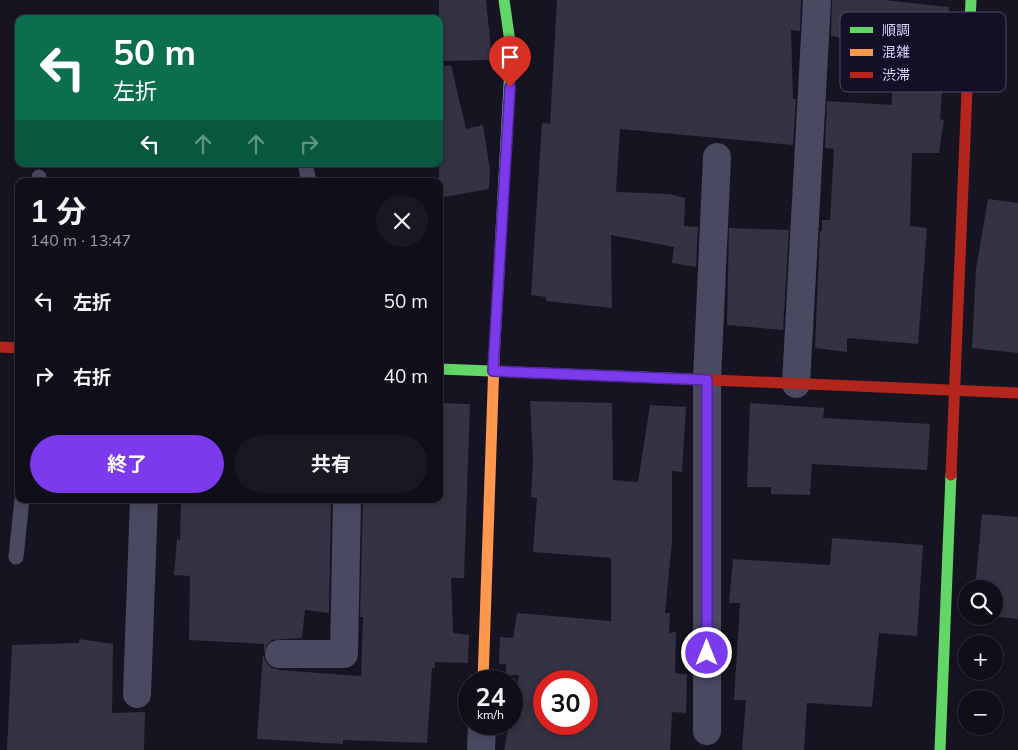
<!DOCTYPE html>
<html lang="ja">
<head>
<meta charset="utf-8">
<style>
	body { margin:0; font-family:Mulish,"Noto Sans JP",sans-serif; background:#191822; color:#f1f3f6; height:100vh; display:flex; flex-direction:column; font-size:19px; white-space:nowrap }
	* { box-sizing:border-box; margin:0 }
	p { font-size:16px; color:#9c9ca2 }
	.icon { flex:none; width:28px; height:28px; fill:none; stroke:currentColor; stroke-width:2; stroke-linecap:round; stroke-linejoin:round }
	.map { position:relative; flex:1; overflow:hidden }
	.side { position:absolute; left:15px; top:178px; width:428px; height:325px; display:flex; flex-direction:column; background:#100f19; border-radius:10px; box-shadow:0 2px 8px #0003,0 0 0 1px #302f38 }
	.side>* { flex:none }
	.top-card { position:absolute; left:15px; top:15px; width:428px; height:152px; border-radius:10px; box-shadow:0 2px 8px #0003,0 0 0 1px #302f38; background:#0b6e4f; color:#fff; overflow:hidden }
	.fabs { position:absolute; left:958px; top:580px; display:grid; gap:10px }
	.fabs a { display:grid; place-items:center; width:45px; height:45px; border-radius:50%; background:#100f19; box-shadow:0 2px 8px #0003,0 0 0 1px #302f38; font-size:25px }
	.speed { position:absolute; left:458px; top:670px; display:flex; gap:10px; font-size:25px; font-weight:700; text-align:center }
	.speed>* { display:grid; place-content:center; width:65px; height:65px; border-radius:50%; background:#100f19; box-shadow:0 2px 8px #0003,0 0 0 1px #302f38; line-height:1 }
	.speed small { font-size:12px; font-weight:400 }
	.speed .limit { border:8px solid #d22; background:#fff; color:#111 }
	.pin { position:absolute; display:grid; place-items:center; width:42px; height:42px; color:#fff; margin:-51px -21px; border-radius:50% 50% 50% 0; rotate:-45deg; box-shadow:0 0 5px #0007 }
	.pin .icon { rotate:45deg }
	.me { position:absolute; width:55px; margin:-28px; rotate:0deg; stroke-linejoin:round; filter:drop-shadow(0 0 4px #0008) }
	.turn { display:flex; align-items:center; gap:18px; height:105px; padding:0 15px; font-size:22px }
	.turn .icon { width:65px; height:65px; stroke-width:2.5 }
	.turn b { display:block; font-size:35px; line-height:42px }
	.lanes { display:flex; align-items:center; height:48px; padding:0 15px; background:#0003; justify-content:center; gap:25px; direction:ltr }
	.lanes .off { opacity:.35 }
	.round { display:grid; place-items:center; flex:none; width:52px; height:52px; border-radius:26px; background:#191822 }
	.headline { display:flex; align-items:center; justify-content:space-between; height:85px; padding:0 15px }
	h1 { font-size:30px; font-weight:700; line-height:38px }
	.action { display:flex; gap:10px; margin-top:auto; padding:10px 15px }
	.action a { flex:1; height:58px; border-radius:30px; background:#7c3aed; color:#fff; font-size:20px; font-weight:700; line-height:58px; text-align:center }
	.action a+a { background:#191822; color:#f1f3f6 }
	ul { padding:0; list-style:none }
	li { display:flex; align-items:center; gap:15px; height:75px; padding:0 15px }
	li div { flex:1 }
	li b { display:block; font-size:19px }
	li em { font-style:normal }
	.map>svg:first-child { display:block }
	.building { fill:#343243; fill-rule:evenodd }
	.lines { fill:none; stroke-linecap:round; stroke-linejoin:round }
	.lane { stroke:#4a4962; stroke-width:15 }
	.street { stroke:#4a4962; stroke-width:28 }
	.fast { stroke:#63d668; stroke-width:11 }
	.slow { stroke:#ff974d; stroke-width:11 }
	.jam { stroke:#b3261e; stroke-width:11 }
	.route-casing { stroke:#51269a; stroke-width:12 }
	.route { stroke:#7c3aed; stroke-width:9 }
	.key { fill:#130f26; stroke:#4e4a67; stroke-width:1 }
	.key-label { font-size:14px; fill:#d9d4ff }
</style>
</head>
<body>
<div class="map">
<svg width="1018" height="750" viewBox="0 0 1018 750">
	<rect width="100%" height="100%" fill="#161421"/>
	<!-- building -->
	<g class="building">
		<polygon points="439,0 486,0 492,60 439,61"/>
		<polygon points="557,0 801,0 800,31 791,30 793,99 796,99 793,145 620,129 616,192 670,194 685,198 684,226 698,227 696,267 672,263 674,247 611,235 612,308 546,301 546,297 531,295 542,123 550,124"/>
		<polygon points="832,0 884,0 949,7 940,119 944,120 939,153 912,153 910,226 927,228 918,344 847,338 847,352 815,348 820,231 822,231 822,220 830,220 834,149 825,148 827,101 892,105 893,46 831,36"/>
		<polygon points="451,65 466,129 483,125 490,171 489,189 439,198 439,67"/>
		<polygon points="988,199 1018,203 1018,353 972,348 976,269"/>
		<polygon points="729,228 789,230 783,330 727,325"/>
		<path d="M530,401l82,2 1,77 25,2 12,-77 36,2 -4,65 -10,-1v70l-7,72h5l-1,20 7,-1 -1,41 12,1 -1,39 -14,-1 -2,38h-166l5,-26h2l8,-49h-13v-11h-7l1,-27 13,1 4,-25 94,8v-63l-78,-6 4,-54 -6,-1 2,-38zM544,681h42v43h-42z"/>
		<polygon points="439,403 470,404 464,578 451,578 453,633 469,635 468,663 435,662 435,668 432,668 427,743 343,740 343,744 257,739 263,654 266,662 272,668 279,670 361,676 363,617 360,617 363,499 439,499"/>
		<polygon points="750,403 824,408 823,418 930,424 927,470 812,464 810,495 771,494 771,487 747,487"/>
		<polygon points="181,499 331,499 329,613 305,610 302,638 272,640 266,646 264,653 264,644 189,640 190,576 174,575 177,539 180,540"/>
		<polygon points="982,514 1018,517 1018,619 993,616 994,589 975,589"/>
		<polygon points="832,538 923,545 917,636 879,633 872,707 807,703 804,750 742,750 746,700 734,700 740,603 729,603 733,559 830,565"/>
		<polygon points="79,639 113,644 112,713 145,712 144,750 7,750 12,645 79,643"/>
	</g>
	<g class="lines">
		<!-- lane -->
		<g class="lane">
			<polyline points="305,164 309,181"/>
			<polyline points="38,181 39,177"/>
			<polyline points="16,557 22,499"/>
		</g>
		<!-- street -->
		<g class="street">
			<polyline points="796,384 817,0"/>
			<polyline points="279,654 344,654 347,499"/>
			<polyline points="137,694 144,499"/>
			<polyline points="707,731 707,380 717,157"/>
			<polyline points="481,750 482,724"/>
		</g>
		<!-- fast -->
		<g class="fast">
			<polyline points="968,66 971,0"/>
			<polyline points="494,361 511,49 504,0"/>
			<polyline points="439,369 689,379"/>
			<polyline points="940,750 951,475"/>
		</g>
		<!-- slow -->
		<polyline class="slow" points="483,681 494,361"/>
		<!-- jam -->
		<g class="jam">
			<polyline points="0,347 19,348"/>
			<polyline points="689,379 1018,393"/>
			<polyline points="951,475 968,66"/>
		</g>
	</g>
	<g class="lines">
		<!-- route casing -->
		<g class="route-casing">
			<polyline id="route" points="510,87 493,371 707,380 707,653"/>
		</g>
		<!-- route -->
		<use href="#route" class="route"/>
	</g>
	<!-- legend -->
	<rect x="840" y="12" width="166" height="80" rx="8" class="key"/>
	<rect x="850" y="27" width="23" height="6" fill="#63d668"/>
	<rect x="850" y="49" width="23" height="7" fill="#ff974d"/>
	<rect x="850" y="72" width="23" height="6" fill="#b3261e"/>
	<g class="key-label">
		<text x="882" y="35">順調</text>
		<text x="882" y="57">混雑</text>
		<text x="882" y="80">渋滞</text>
	</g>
</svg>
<div class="fabs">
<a><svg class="icon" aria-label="search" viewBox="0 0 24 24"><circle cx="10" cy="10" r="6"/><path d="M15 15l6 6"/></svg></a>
<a>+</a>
<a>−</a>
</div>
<div class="speed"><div>24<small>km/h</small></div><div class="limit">30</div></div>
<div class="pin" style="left:510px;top:87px;background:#d93025"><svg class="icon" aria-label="arrive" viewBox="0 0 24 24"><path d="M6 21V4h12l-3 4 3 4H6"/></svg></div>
<svg class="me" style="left:707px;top:653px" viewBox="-20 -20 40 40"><circle r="17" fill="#7c3aed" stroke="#fff" stroke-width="3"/><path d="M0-11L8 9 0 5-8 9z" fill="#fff"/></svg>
<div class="top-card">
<div class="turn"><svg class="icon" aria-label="left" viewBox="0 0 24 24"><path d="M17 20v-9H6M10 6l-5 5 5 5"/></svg><div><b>50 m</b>左折</div></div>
<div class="lanes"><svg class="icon" aria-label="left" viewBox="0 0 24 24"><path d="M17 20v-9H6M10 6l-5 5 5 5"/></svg><svg class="icon off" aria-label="ahead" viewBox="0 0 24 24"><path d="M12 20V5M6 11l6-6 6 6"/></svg><svg class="icon off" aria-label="ahead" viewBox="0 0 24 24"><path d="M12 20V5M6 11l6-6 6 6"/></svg><svg class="icon off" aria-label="right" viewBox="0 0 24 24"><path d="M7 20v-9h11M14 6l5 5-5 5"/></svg></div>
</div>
<section class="side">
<div class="headline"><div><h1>1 分</h1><p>140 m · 13:47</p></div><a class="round"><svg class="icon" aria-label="close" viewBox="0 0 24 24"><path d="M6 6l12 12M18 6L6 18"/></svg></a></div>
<ul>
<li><svg class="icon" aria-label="left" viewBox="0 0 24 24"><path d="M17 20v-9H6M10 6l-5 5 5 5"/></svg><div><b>左折</b></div><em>50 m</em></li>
<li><svg class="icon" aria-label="right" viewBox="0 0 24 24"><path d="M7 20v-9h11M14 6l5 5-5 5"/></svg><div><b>右折</b></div><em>40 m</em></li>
</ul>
<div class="action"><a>終了</a><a>共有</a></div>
</section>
</div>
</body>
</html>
